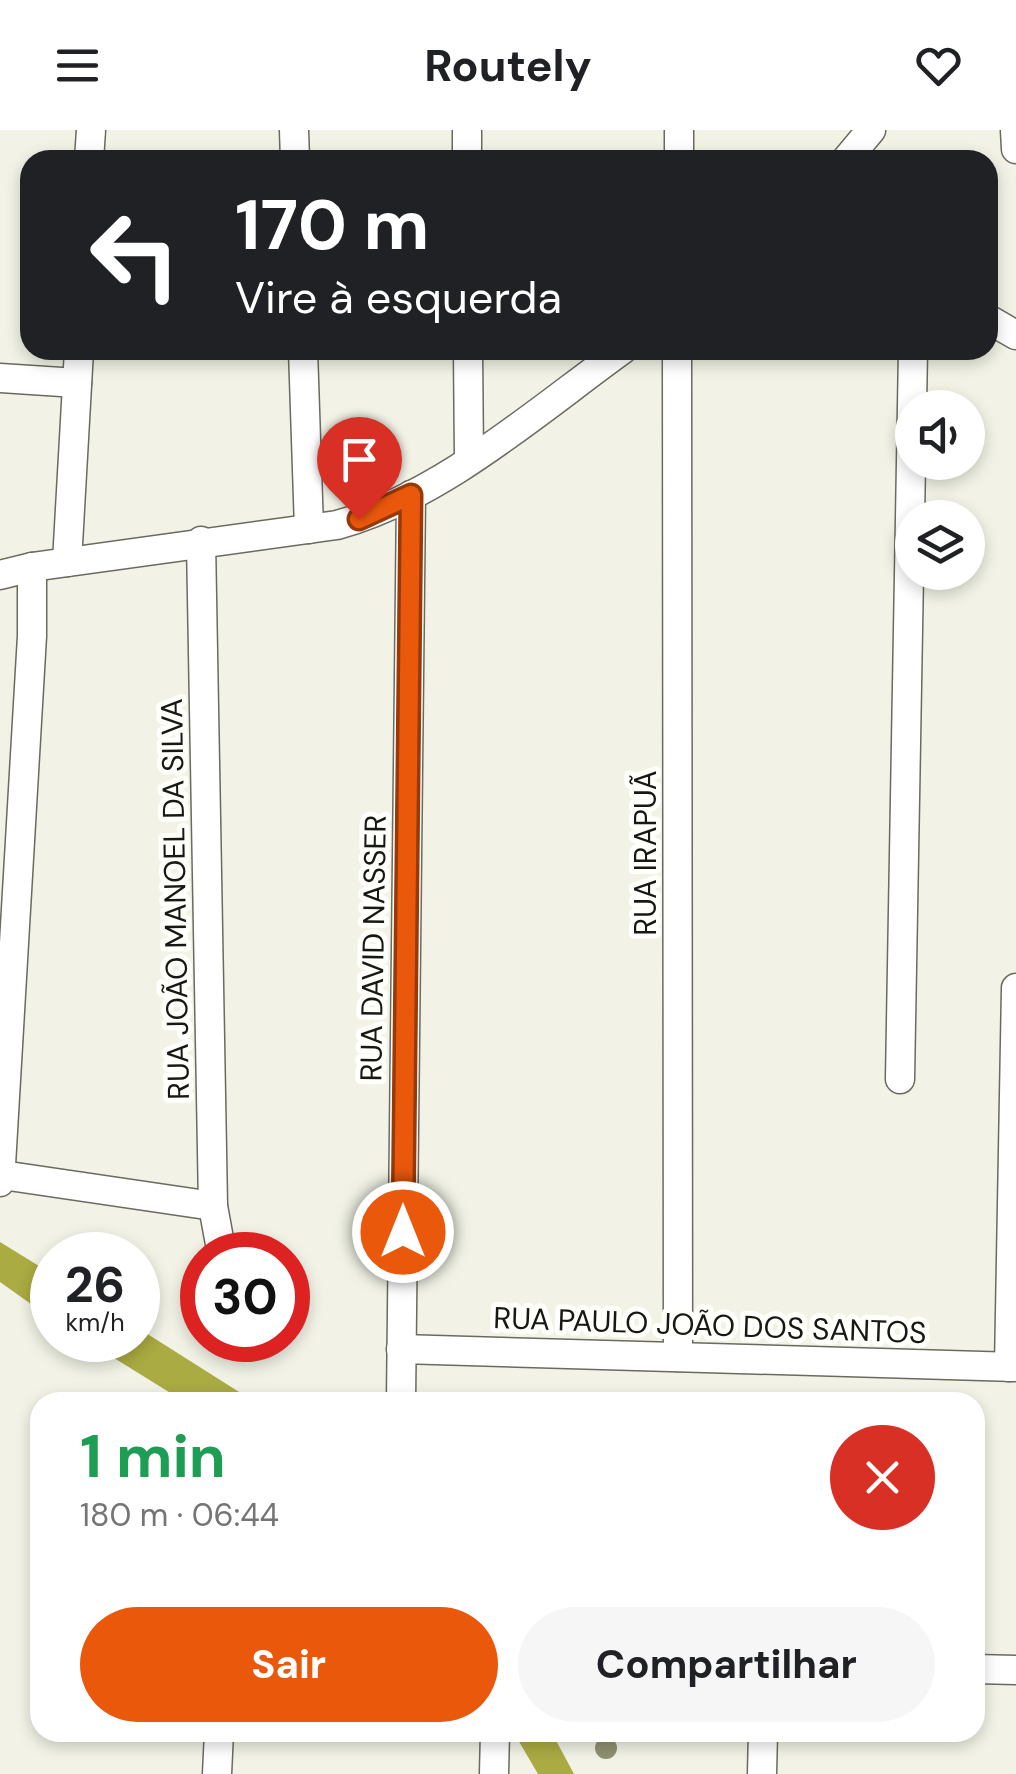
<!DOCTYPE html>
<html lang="pt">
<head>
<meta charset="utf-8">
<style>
	body { margin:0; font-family:"DM Sans",sans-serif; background:#f6f6f6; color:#202124; height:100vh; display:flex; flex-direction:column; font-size:38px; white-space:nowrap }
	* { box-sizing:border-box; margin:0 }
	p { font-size:32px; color:#757577 }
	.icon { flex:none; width:55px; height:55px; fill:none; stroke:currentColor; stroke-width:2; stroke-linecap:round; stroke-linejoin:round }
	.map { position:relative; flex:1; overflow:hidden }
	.details { position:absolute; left:30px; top:1262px; width:955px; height:350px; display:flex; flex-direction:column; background:#fff; border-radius:30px; box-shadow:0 5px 15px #0003 }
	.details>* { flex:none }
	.banner { position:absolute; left:20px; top:20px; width:978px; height:210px; border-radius:30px; box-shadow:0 5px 15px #0003; background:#202124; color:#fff; overflow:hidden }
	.buttons { position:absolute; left:895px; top:260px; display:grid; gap:20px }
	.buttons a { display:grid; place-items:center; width:90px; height:90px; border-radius:50%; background:#fff; box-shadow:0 5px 15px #0003; font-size:50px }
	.speed { position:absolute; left:30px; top:1102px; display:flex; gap:20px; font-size:50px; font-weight:700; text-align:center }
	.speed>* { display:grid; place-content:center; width:130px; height:130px; border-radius:50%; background:#fff; box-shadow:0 5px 15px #0003; line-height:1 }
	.speed small { font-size:25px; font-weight:400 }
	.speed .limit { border:15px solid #d22; background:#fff; color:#111 }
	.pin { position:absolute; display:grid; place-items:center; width:85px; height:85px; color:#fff; margin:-102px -42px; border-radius:50% 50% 50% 0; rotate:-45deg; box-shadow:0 0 10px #0007 }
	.pin .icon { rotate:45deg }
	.me { position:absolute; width:110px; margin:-55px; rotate:0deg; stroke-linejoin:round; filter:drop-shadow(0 0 8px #0008) }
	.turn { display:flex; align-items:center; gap:35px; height:210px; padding:0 50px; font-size:45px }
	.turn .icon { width:130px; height:130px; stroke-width:2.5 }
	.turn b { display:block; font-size:70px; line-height:85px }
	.round { display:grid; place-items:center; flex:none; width:105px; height:105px; border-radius:52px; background:#f6f6f6 }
	.summary { display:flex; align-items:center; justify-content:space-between; height:170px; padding:0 50px }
	h1 { font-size:60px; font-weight:700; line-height:75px; color:#1e9e55 }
	.button { display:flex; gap:20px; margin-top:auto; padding:20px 50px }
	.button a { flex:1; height:115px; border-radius:60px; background:#ea580c; color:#fff; font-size:40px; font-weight:700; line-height:115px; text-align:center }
	.button a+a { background:#f6f6f6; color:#202124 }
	header { display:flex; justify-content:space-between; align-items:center; height:130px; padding:0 50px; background:#fff; font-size:45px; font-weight:700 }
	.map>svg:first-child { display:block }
	.water { fill:#abab43 }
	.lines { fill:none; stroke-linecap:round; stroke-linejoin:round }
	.minor-casing { stroke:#6a6a5f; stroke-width:31 }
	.minor { stroke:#fff; stroke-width:28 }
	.tree { fill:#909172 }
	.route-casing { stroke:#983908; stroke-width:25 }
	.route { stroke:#ea580c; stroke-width:18 }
	.labels { text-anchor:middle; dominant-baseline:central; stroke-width:10; stroke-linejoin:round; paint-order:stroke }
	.street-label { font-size:30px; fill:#171713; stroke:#fffffc }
</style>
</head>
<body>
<header><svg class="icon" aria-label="menu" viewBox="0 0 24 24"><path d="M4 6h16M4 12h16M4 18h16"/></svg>Routely<svg class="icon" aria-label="heart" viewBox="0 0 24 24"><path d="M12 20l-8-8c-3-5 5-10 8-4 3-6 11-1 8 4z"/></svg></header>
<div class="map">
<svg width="1016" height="1644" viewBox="0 0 1016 1644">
	<rect width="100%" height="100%" fill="#f2f3e6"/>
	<!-- water -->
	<g class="water">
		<polygon points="0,1112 52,1144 52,1189 0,1152"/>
		<polygon points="138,1198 255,1272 185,1272 85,1210 138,1210"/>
		<polygon points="514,1603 552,1603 574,1644 538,1644"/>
	</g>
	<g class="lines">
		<!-- minor casing -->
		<g class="minor-casing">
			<g id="minor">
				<polyline points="294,0 295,30"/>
				<polyline points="467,0 467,30"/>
				<polyline points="1015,0 1016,19"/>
				<polyline points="89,30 91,0"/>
				<polyline points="679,30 679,0"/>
				<polyline points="846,30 871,0"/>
				<polyline points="988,189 1016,205"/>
				<polyline points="303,220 309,399"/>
				<polyline points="468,220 469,330"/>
				<polyline points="677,220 678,1227"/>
				<polyline points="0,248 77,253"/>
				<polyline points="201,411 213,1076 222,1125"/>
				<polyline points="67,432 79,220"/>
				<path d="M0,445l32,-8 305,-42c103,-28 199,-113 285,-175"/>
				<polyline points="900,949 913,220"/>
				<polyline points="2,1045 213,1076"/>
				<polyline points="0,1052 32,506 32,437"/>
				<polyline points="401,1219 1016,1237"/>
				<polyline points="1009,1237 1016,858"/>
				<polyline points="401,1272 411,365"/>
				<polyline points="975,1539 1016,1540"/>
				<polyline points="217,1644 219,1602"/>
				<polyline points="494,1644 495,1602"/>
				<polyline points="762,1644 763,1602"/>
			</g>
		</g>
		<!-- minor -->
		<use href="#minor" class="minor"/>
	</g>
	<!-- trees -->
	<circle class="tree" cx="606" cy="1618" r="11"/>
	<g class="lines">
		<!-- route casing -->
		<g class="route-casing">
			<polyline id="route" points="359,389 411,365 403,1102"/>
		</g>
		<!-- route -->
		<use href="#route" class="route"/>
	</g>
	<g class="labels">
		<!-- street labels -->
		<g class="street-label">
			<text transform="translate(645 723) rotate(-90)">RUA IRAPUÃ</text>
			<text transform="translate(175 769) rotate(-91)">RUA JOÃO MANOEL DA SILVA</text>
			<text transform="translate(373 818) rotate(-89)">RUA DAVID NASSER</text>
			<text transform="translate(710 1195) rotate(2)">RUA PAULO JOÃO DOS SANTOS</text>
		</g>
	</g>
</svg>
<div class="buttons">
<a><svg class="icon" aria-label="sound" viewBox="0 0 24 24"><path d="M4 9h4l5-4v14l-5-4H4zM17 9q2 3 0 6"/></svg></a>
<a><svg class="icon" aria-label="layers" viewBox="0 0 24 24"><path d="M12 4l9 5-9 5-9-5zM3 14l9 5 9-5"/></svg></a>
</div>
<div class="speed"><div>26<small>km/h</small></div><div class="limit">30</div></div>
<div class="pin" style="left:359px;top:389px;background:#d93025"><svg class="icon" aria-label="arrive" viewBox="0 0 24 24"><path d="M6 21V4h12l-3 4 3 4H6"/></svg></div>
<svg class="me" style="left:403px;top:1102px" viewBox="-20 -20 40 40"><circle r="17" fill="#ea580c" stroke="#fff" stroke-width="3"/><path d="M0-11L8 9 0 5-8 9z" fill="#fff"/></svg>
<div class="banner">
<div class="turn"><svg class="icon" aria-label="left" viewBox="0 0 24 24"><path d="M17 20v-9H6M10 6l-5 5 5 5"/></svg><div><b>170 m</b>Vire à esquerda</div></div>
</div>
<section class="details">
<div class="summary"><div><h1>1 min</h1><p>180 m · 06:44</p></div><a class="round" style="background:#d93025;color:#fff"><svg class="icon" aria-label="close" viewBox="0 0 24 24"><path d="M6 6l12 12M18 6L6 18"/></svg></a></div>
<div class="button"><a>Sair</a><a>Compartilhar</a></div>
</section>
</div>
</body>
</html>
